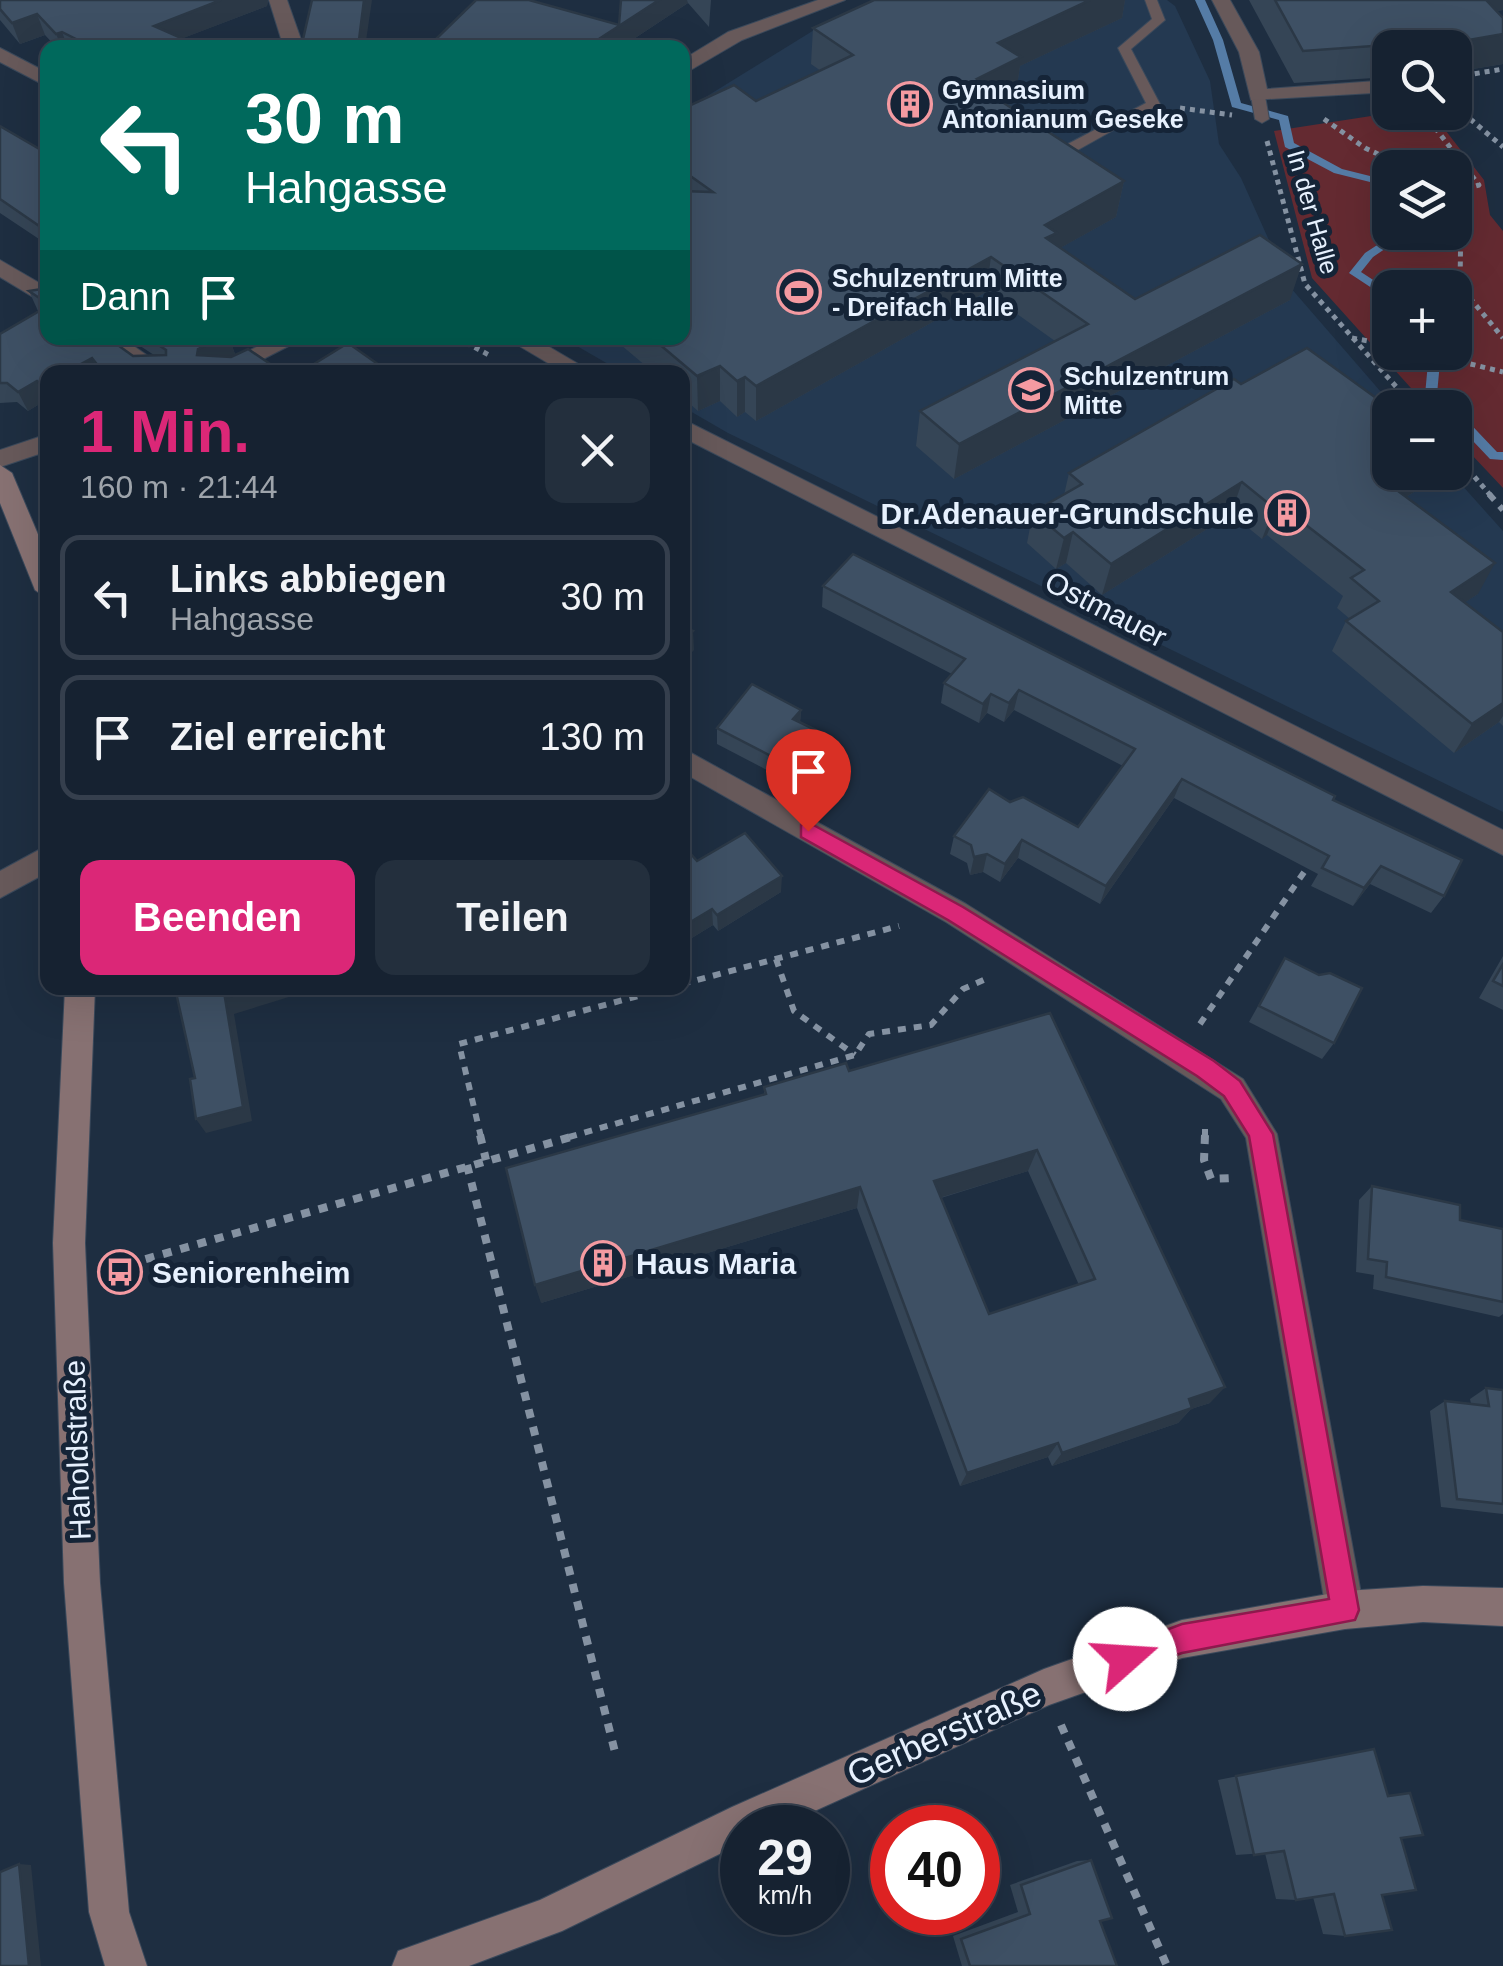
<!DOCTYPE html>
<html lang="de">
<head>
<meta charset="utf-8">
<style>
	body { margin:0; font-family:Arial,sans-serif; background:#232f3d; color:#f1f3f6; height:100vh; display:flex; flex-direction:column; font-size:38px; white-space:nowrap }
	* { box-sizing:border-box; margin:0 }
	p { font-size:32px; color:#9ea4ab }
	.icon { flex:none; width:55px; height:55px; fill:none; stroke:currentColor; stroke-width:2; stroke-linecap:round; stroke-linejoin:round }
	.map { position:relative; flex:1; overflow:hidden }
	.sheet { position:absolute; left:40px; top:365px; width:650px; height:630px; display:flex; flex-direction:column; background:#162231; border-radius:20px; box-shadow:0 10px 40px #0002,0 0 0 2px #353f4d }
	.sheet>* { flex:none }
	.banner { position:absolute; left:40px; top:40px; width:650px; height:305px; border-radius:20px; box-shadow:0 10px 40px #0002,0 0 0 2px #353f4d; background:#00695c; color:#fff; overflow:hidden }
	.controls { position:absolute; left:1372px; top:30px; display:grid; gap:20px }
	.controls a { display:grid; place-items:center; width:100px; height:100px; border-radius:20px; background:#162231; box-shadow:0 10px 40px #0002,0 0 0 2px #353f4d; font-size:50px }
	.speed { position:absolute; left:720px; top:1805px; display:flex; gap:20px; font-size:50px; font-weight:700; text-align:center }
	.speed>* { display:grid; place-content:center; width:130px; height:130px; border-radius:50%; background:#162231; box-shadow:0 10px 40px #0002,0 0 0 2px #353f4d; line-height:1 }
	.speed small { font-size:25px; font-weight:400 }
	.speed .limit { border:15px solid #d22; background:#fff; color:#111 }
	.pin { position:absolute; display:grid; place-items:center; width:85px; height:85px; color:#fff; margin:-102px -42px; border-radius:50% 50% 50% 0; rotate:-45deg; box-shadow:0 0 10px #0007 }
	.pin .icon { rotate:45deg }
	.me { position:absolute; width:110px; margin:-55px; rotate:71deg; stroke-linejoin:round; filter:drop-shadow(0 0 8px #0008) }
	.turn { display:flex; align-items:center; gap:35px; height:210px; padding:0 40px; font-size:45px }
	.turn .icon { width:130px; height:130px; stroke-width:2.5 }
	.turn b { display:block; font-size:70px; line-height:85px }
	.then { display:flex; align-items:center; height:95px; padding:0 40px; background:#0003; gap:20px; font-size:38px }
	.round { display:grid; place-items:center; flex:none; width:105px; height:105px; border-radius:20px; background:#232f3d }
	.headline { display:flex; align-items:center; justify-content:space-between; height:170px; padding:0 40px }
	h1 { font-size:60px; font-weight:700; line-height:75px; color:#db2777 }
	.primary-button { display:flex; gap:20px; margin-top:auto; padding:20px 40px }
	.primary-button a { flex:1; height:115px; border-radius:20px; background:#db2777; color:#fff; font-size:40px; font-weight:700; line-height:115px; text-align:center }
	.primary-button a+a { background:#232f3d; color:#f1f3f6 }
	ul { padding:0; list-style:none }
	li { display:flex; align-items:center; gap:30px; height:125px; margin:0 20px 15px; padding:0 20px; border:5px solid #353f4d; border-radius:20px }
	li div { flex:1 }
	li b { display:block; font-size:38px }
	li em { font-style:normal }
	.map>svg:first-child { display:block }
	.built { fill:#243951 }
	.green { fill:#642a31; fill-rule:evenodd }
	.lines { fill:none; stroke-linecap:round; stroke-linejoin:round }
	.stream { fill:#557ca6; fill-rule:evenodd }
	.lane-casing { stroke:#3a495b; stroke-width:2 }
	.street-casing { stroke:#3a495b; stroke-width:2 }
	.secondary-casing { stroke:#3a495b; stroke-width:2 }
	.path-far2 { stroke:#8592a2; stroke-width:5; stroke-dasharray:5 5; stroke-linecap:butt }
	.path-far1 { stroke:#8592a2; stroke-width:6; stroke-dasharray:8 8; stroke-linecap:butt }
	.path { stroke:#8592a2; stroke-width:8; stroke-dasharray:9 9; stroke-linecap:butt }
	.lane { fill:#67595a; fill-rule:evenodd }
	.street { fill:#67595a; fill-rule:evenodd }
	.secondary { fill:#877172; fill-rule:evenodd }
	.wall { fill:#354556; fill-rule:evenodd }
	.shaded-wall { fill:#2b3846 }
	.building { fill:#3e5064; stroke:#2b3846; stroke-width:2.5; fill-rule:evenodd }
	.route { fill:#db2777; stroke:#8e194d; stroke-width:2.5 }
	.labels { text-anchor:middle; dominant-baseline:central; stroke-width:10; stroke-linejoin:round; paint-order:stroke }
	.far-poi-label { font-size:25px; font-weight:bold; fill:#e7f1fe; stroke:#152437; text-anchor:start }
	.far-street-label { font-size:25px; fill:#e7f1fe; stroke:#152437 }
	.poi-label { font-size:30px; font-weight:bold; fill:#e7f1fe; stroke:#152437; text-anchor:start }
	.street-label { font-size:30px; fill:#e7f1fe; stroke:#152437 }
	.near-street-label { font-size:35px; fill:#e7f1fe; stroke:#152437 }
</style>
</head>
<body>
<div class="map">
<svg width="1503" height="1966" viewBox="0 0 1503 1966">
	<rect width="100%" height="100%" fill="#1e2e41"/>
	<!-- built -->
	<polygon class="built" points="936,0 1167,0 1175,6 1210,81 1219,144 1241,178 1290,287 1394,407 1390,408 1390,472 1451,473 1503,531 1503,812 728,433 683,407 682,372 622,372 563,338 682,338 683,111 819,27"/>
	<!-- green -->
	<path class="green" d="M1397,112l35,1 52,67 6,35 13,16v257l-48,-51v-29l-27,-1 -116,-129 -38,-147zM1390,168h65v64h-65zM1390,288h65v64h-65z"/>
	<g class="lines">
		<!-- stream -->
		<g class="stream">
			<polygon points="1195,0 1205,0 1223,40 1241,103 1288,116 1294,143 1342,169 1390,181 1390,187 1334,173 1285,147 1279,120 1232,107 1213,40"/>
			<polygon points="1397,232 1410,232 1373,257 1361,272 1390,291 1390,300 1349,273 1365,253"/>
			<polygon points="1429,352 1441,352 1437,394 1452,408 1438,408 1425,395"/>
			<polygon points="1455,411 1459,412 1497,452 1503,452 1503,460 1490,459 1455,422"/>
		</g>
		<!-- lane casing -->
		<g class="lane-casing">
			<g id="lane">
				<polygon points="1145,0 1157,0 1165,20 1131,49 1160,104 1076,151 1066,151 1066,145 1146,103 1118,48 1152,19"/>
				<polygon points="1258,92 1265,96 1269,119 1262,123 1255,119 1251,96"/>
			</g>
		</g>
		<!-- street casing -->
		<g class="street-casing">
			<g id="street">
				<polygon points="269,0 287,0 304,48 284,48"/>
				<polygon points="818,0 845,0 742,40 682,75 682,60 728,32"/>
				<polygon points="1212,0 1230,0 1259,52 1267,89 1390,80 1390,92 1251,100 1239,52"/>
				<polygon points="0,48 48,73 48,87 0,62"/>
				<polygon points="0,260 48,288 48,306 0,277"/>
				<polygon points="95,338 122,338 171,372 143,372"/>
				<polygon points="274,338 304,338 238,372 207,372"/>
				<polygon points="506,338 534,338 592,372 563,372"/>
				<polygon points="682,419 1503,830 1503,855 682,437"/>
				<polygon points="48,434 48,451 0,467 0,450"/>
				<polygon points="682,748 966,904 1243,1079 1277,1134 1364,1610 1358,1623 1345,1629 1332,1623 1326,1610 1246,1138 1221,1099 946,922 682,772"/>
				<polygon points="48,845 48,872 0,898 0,871"/>
			</g>
		</g>
		<!-- secondary casing -->
		<g class="secondary-casing">
			<g id="secondary">
				<polygon points="0,465 12,473 48,558 48,599 35,590 0,503"/>
				<polygon points="65,988 95,988 85,1243 100,1583 129,1912 147,1966 105,1966 89,1912 64,1583 53,1243"/>
				<polygon points="1423,1586 1503,1588 1503,1626 1423,1622 1345,1629 1182,1658 1049,1705 777,1828 742,1828 742,1843 562,1931 469,1966 392,1966 398,1951 540,1900 732,1807 1044,1669 1182,1620 1345,1591"/>
			</g>
		</g>
		<!-- path-far2 -->
		<g class="path-far2">
			<polyline points="1455,77 1503,69"/>
			<polyline points="1455,106 1503,147"/>
			<polyline points="1180,108 1232,115"/>
			<polyline points="1423,112 1479,185 1455,192"/>
			<polyline points="1324,119 1365,148 1408,168"/>
			<polyline points="1267,141 1305,284 1415,408"/>
			<polyline points="1455,203 1461,214 1460,286 1503,338"/>
			<polyline points="457,338 489,355"/>
			<polyline points="1352,338 1390,345"/>
			<polyline points="1422,352 1503,372"/>
			<polyline points="1455,454 1491,496"/>
		</g>
		<!-- path-far1 -->
		<g class="path-far1">
			<polyline points="1489,494 1503,510"/>
			<polyline points="776,959 794,1011 855,1055"/>
			<polyline points="682,984 899,926"/>
			<polyline points="1200,1024 1311,862"/>
			<polyline points="481,1137 459,1044 668,988"/>
			<polyline points="569,1137 855,1055 869,1034 931,1025 963,989 988,978"/>
			<polyline points="1205,1137 1205,1123"/>
		</g>
		<!-- path -->
		<g class="path">
			<polyline points="480,1135 486,1160"/>
			<polyline points="1205,1135 1204,1160 1211,1179 1232,1178"/>
			<polyline points="467,1165 615,1752"/>
			<polyline points="111,1269 578,1135"/>
			<polyline points="1061,1725 1167,1966"/>
		</g>
		<!-- lane -->
		<use href="#lane" class="lane"/>
		<!-- street -->
		<use href="#street" class="street"/>
		<!-- secondary -->
		<use href="#secondary" class="secondary"/>
	</g>
	<!-- wall -->
	<g class="wall">
		<polygon points="0,0 268,0 267,6 183,38 204,48 57,48 45,35 20,44 0,20"/>
		<polygon points="621,0 711,0 709,27 688,3 620,48 437,48 436,39 619,25"/>
		<polygon points="874,0 1125,0 1122,18 1020,66 1016,93 1002,100 1001,102 1124,181 1116,217 1060,248 1135,299 1290,300 954,479 916,446 920,411 1055,341 986,292 756,421 745,412 737,417 720,401 698,411 682,397 682,372 653,372 621,345 620,338 682,338 682,109 756,101 821,71 811,64 813,28"/>
		<polygon points="1249,0 1503,0 1503,10 1497,11 1503,18 1503,64 1455,72 1455,48 1390,48 1390,77 1294,83"/>
		<polygon points="0,126 48,154 48,245 0,213"/>
		<polygon points="48,280 48,338 133,356 154,355 128,338 229,338 235,354 229,356 282,372 48,372 48,401 46,400 28,411 17,402 0,403 0,334 38,311 29,291 42,289"/>
		<polygon points="1241,384 1390,472 1437,472 1432,481 1406,497 1478,594 1465,602 1503,632 1503,726 1499,722 1454,753 1332,651 1346,621 1350,619 1337,608 1343,596 1267,535 1262,539 1231,514 1102,595 1066,563 1056,569 1027,543 1033,512 1064,495 1069,473"/>
		<polygon points="823,586 1333,800 1444,896 1431,913 1370,884 1353,906 1311,886 1318,874 1174,798 1100,904 1018,858 1000,882 983,872 970,875 967,863 950,854 954,836 1010,802 1078,827 1123,766 1014,710 1004,722 987,713 979,723 941,703 944,683 952,674 822,607"/>
		<polygon points="801,710 800,722 820,732 819,748 790,782 717,744 717,728"/>
		<polygon points="682,844 697,861 781,892 718,931 713,925 682,944"/>
		<polygon points="1503,956 1503,1010 1479,998"/>
		<polygon points="1285,958 1334,1043 1322,1059 1249,1022"/>
		<path d="M1050,1013l160,390 -19,6 -13,14 -126,43 -4,-9 -88,29 -103,-278 -316,95 223,-208v-8l85,-16zM1028,1171l51,114 -90,29 -48,-116z"/>
		<polygon points="1372,1186 1460,1220 1503,1229 1503,1314 1499,1317 1373,1289 1374,1275 1356,1272 1359,1200"/>
		<polygon points="1486,1388 1503,1390 1503,1514 1441,1507 1430,1411 1445,1401 1471,1404 1470,1399"/>
		<polygon points="1374,1749 1401,1838 1382,1895 1345,1936 1323,1934 1313,1897 1296,1900 1276,1899 1265,1853 1236,1855 1218,1780"/>
		<polygon points="1091,1860 1100,1921 1117,1966 962,1966 953,1936 1018,1912 1010,1885 1077,1861"/>
	</g>
	<!-- shaded-wall -->
	<g class="shaded-wall">
		<polygon points="221,0 268,0 267,6 160,47 154,26"/>
		<polygon points="364,0 372,0 365,48 358,48"/>
		<polygon points="659,0 687,0 688,3 620,48 585,48"/>
		<polygon points="1090,0 1125,0 1122,18 1020,66 1016,93 1002,100 997,131 977,79 998,43"/>
		<polygon points="1467,0 1503,0 1503,10 1461,18"/>
		<polygon points="37,14 45,35 20,44 12,23"/>
		<polygon points="62,32 68,48 62,48 56,34"/>
		<polygon points="1503,34 1503,64 1455,72 1455,48 1423,48"/>
		<polygon points="1124,181 1116,217 1053,252 1050,269 1045,225"/>
		<polygon points="991,257 986,292 756,421 756,386"/>
		<polygon points="1302,264 1290,300 954,479 959,444"/>
		<polygon points="222,338 229,338 235,354 205,369 197,355 198,349"/>
		<polygon points="92,358 98,372 66,372"/>
		<polygon points="720,366 720,401 698,411 697,376"/>
		<polygon points="745,377 745,412 737,417 737,381"/>
		<polygon points="37,381 46,400 28,411 18,392"/>
		<polygon points="1410,472 1437,472 1432,481 1375,516 1390,485"/>
		<polygon points="1242,482 1231,514 1102,595 1111,564"/>
		<polygon points="1279,504 1267,535 1262,539 1274,508"/>
		<polygon points="1073,532 1066,563 1056,569 1064,538"/>
		<polygon points="1495,563 1478,594 1434,622 1451,592"/>
		<polygon points="693,631 694,650 682,663 682,643"/>
		<polygon points="1019,690 1014,710 1004,722 1009,703"/>
		<polygon points="991,694 987,713 979,723 983,704"/>
		<polygon points="1503,703 1503,716 1499,722 1454,753 1472,724"/>
		<polygon points="801,710 800,726 793,719"/>
		<polygon points="820,732 819,748 790,782 790,766"/>
		<polygon points="1182,779 1174,798 1100,904 1106,886"/>
		<polygon points="1022,840 1018,858 1000,882 1005,864"/>
		<polygon points="987,854 983,872 970,875 974,857"/>
		<polygon points="1381,866 1370,884 1353,906 1364,888"/>
		<polygon points="782,876 781,892 718,931 717,915"/>
		<polygon points="712,909 713,925 682,944 682,927"/>
		<polygon points="260,988 318,988 234,1014 252,1121 206,1133 196,1119 225,998"/>
		<polygon points="1037,1150 1028,1171 929,1201 934,1181"/>
		<polygon points="860,1187 857,1208 541,1303 535,1285"/>
		<polygon points="1225,1387 1210,1403 1191,1409 1178,1423 1052,1466 1062,1453 1189,1399"/>
		<polygon points="1058,1443 1048,1457 960,1486 967,1473"/>
		<polygon points="19,1864 31,1865 41,1966 29,1966"/>
	</g>
	<!-- building -->
	<g class="building">
		<polygon points="0,0 221,0 154,26 204,48 94,48 62,32 56,34 37,14 12,23 0,9"/>
		<polygon points="312,0 364,0 358,48 301,48"/>
		<polygon points="476,0 529,0 619,25 621,0 659,0 585,48 463,48 436,39"/>
		<polygon points="874,0 1090,0 998,43 1021,57 977,79 1002,95 996,98 1124,181 1045,225 1057,233 1046,238 1135,299 1260,235 1302,264 959,444 920,411 1088,324 991,257 756,386 745,377 737,381 720,366 697,376 652,338 682,338 682,191 713,192 682,170 682,109 734,85 756,101 853,55 813,28"/>
		<polygon points="1275,0 1486,0 1503,18 1503,34 1423,48 1404,48 1401,44 1303,51"/>
		<polygon points="0,126 48,154 48,232 0,199"/>
		<polygon points="48,280 48,304 29,291 42,289 43,283"/>
		<polygon points="48,306 48,338 108,338 133,356 166,355 166,350 148,338 222,338 198,349 197,355 231,357 248,349 282,372 103,372 92,358 66,372 48,372 48,383 43,386 37,381 18,392 7,383 0,383 0,334"/>
		<polygon points="348,343 389,372 301,372"/>
		<polygon points="1307,348 1390,408 1390,472 1410,472 1390,485 1495,563 1451,592 1503,632 1503,703 1472,724 1346,621 1379,601 1351,578 1364,570 1279,504 1274,508 1242,482 1111,564 1073,532 1064,538 1033,512 1082,484 1069,473 1234,379 1241,384"/>
		<polygon points="853,554 1335,796 1333,800 1462,860 1444,896 1381,866 1364,888 1322,868 1329,856 1182,779 1106,886 1022,840 1005,864 987,854 974,857 971,845 954,836 989,789 1010,802 1023,797 1078,827 1135,749 1019,690 1009,703 991,694 983,704 944,683 965,659 823,586"/>
		<polygon points="682,626 693,631 682,643"/>
		<polygon points="752,684 801,710 793,719 820,732 790,766 717,728"/>
		<polygon points="745,833 782,876 717,915 712,909 682,927 682,844 697,861"/>
		<polygon points="1285,958 1319,975 1330,973 1362,988 1334,1043 1259,1006"/>
		<polygon points="1503,964 1503,986 1493,981"/>
		<polygon points="175,988 260,988 225,998 243,1107 196,1119 190,1079 195,1078"/>
		<path d="M1050,1013l175,374 -36,12 3,9 -130,45 -4,-10 -91,30 -107,-286 -325,98 -29,-117 260,-74 -2,-7 82,-24 3,8zM1037,1150l58,129 -106,35 -55,-133z"/>
		<polygon points="1372,1186 1460,1205 1460,1220 1503,1229 1503,1302 1386,1277 1387,1262 1368,1259"/>
		<polygon points="1486,1388 1503,1390 1503,1504 1457,1499 1445,1401 1489,1406"/>
		<polygon points="1374,1749 1388,1796 1410,1793 1423,1835 1401,1838 1416,1890 1382,1895 1392,1930 1345,1936 1334,1894 1296,1900 1284,1851 1254,1855 1236,1776"/>
		<polygon points="1091,1860 1112,1918 1100,1921 1117,1966 970,1966 961,1939 1030,1914 1021,1885"/>
		<polygon points="19,1864 29,1966 0,1966 0,1872"/>
	</g>
	<!-- route -->
	<polygon class="route" points="808,822 963,907 1214,1061 1240,1081 1273,1134 1359,1610 1355,1620 1182,1653 1125,1673 1115,1669 1110,1659 1115,1649 1182,1624 1329,1599 1249,1136 1224,1096 1197,1076 948,920 801,837 801,825"/>
	<!-- icons -->
	<defs>
		<g id="building-ring" transform="scale(2.25)"><circle r="9.5" fill="#152437" stroke="#f49aa1" stroke-width="1.5"/><path d="M-4-6H4V6H1V3H-1V6H-4ZM-2.5-4.3h1.7v1.8h-1.7ZM.8-4.3h1.7v1.8H.8ZM-2.5-1h1.7V.8h-1.7ZM.8-1h1.7V.8H.8Z" fill="#f49aa1"/></g>
		<g id="stadium-ring" transform="scale(2.25)"><circle r="9.5" fill="#152437" stroke="#f49aa1" stroke-width="1.5"/><path d="M0-5a6.5 5 0 1 0 0 10a6.5 5 0 1 0 0-10ZM-3.5-1.8h7v3.6h-7Z" fill="#f49aa1"/></g>
		<g id="school-ring" transform="scale(2.25)"><circle r="9.5" fill="#152437" stroke="#f49aa1" stroke-width="1.5"/><path d="M0-5L7-2L0 1L-7-2ZM-4 1L0 2.5L4 1V4Q0 6-4 4Z" fill="#f49aa1"/></g>
		<g id="bus-ring" transform="scale(2.25)"><circle r="9.5" fill="#152437" stroke="#f49aa1" stroke-width="1.5"/><path d="M-5-6H5V4H4V6H2V4H-2V6H-4V4H-5ZM-3.5-4V0h7V-4ZM-3.5 1.2v1.5H-2V1.2ZM2 1.2v1.5H3.5V1.2Z" fill="#f49aa1"/></g>
	</defs>
	<g fill-rule="evenodd">
		<use href="#building-ring" x="910" y="104"/>
		<use href="#stadium-ring" x="799" y="292"/>
		<use href="#school-ring" x="1031" y="390"/>
		<use href="#building-ring" x="1287" y="513"/>
		<use href="#building-ring" x="603" y="1263"/>
		<use href="#bus-ring" x="120" y="1272"/>
	</g>
	<g class="labels">
		<!-- far-poi labels -->
		<g class="far-poi-label">
			<text x="942" y="90">Gymnasium<tspan x="942" dy="29">Antonianum Geseke</tspan></text>
			<text x="832" y="278">Schulzentrum Mitte<tspan x="832" dy="29">- Dreifach Halle</tspan></text>
			<text x="1064" y="376">Schulzentrum<tspan x="1064" dy="29">Mitte</tspan></text>
		</g>
		<!-- far-street labels -->
		<g class="far-street-label">
			<text transform="translate(1313 212) rotate(74)">In der Halle</text>
		</g>
		<!-- poi labels -->
		<g class="poi-label">
			<text x="1254" y="513" text-anchor="end">Dr.Adenauer-Grundschule</text>
			<text x="636" y="1263">Haus Maria</text>
			<text x="152" y="1272">Seniorenheim</text>
		</g>
		<!-- street labels -->
		<g class="street-label">
			<text transform="translate(1106 609) rotate(27)">Ostmauer</text>
			<text transform="translate(77 1450) rotate(-92)">Haholdstraße</text>
		</g>
		<!-- near-street labels -->
		<g class="near-street-label">
			<text transform="translate(944 1733) rotate(-24)">Gerberstraße</text>
		</g>
	</g>
</svg>
<div class="controls">
<a><svg class="icon" aria-label="search" viewBox="0 0 24 24"><circle cx="10" cy="10" r="6"/><path d="M15 15l6 6"/></svg></a>
<a><svg class="icon" aria-label="layers" viewBox="0 0 24 24"><path d="M12 4l9 5-9 5-9-5zM3 14l9 5 9-5"/></svg></a>
<a>+</a>
<a>−</a>
</div>
<div class="speed"><div>29<small>km/h</small></div><div class="limit">40</div></div>
<div class="pin" style="left:808px;top:831px;background:#d93025"><svg class="icon" aria-label="arrive" viewBox="0 0 24 24"><path d="M6 21V4h12l-3 4 3 4H6"/></svg></div>
<svg class="me" style="left:1125px;top:1659px" viewBox="-20 -20 40 40"><circle r="19" fill="#fff"/><path d="M0-13L10 11 0 6-10 11z" fill="#db2777"/></svg>
<div class="banner">
<div class="turn"><svg class="icon" aria-label="left" viewBox="0 0 24 24"><path d="M17 20v-9H6M10 6l-5 5 5 5"/></svg><div><b>30 m</b>Hahgasse</div></div>
<div class="then">Dann<svg class="icon" aria-label="arrive" viewBox="0 0 24 24"><path d="M6 21V4h12l-3 4 3 4H6"/></svg></div>
</div>
<section class="sheet">
<div class="headline"><div><h1>1 Min.</h1><p>160 m · 21:44</p></div><a class="round"><svg class="icon" aria-label="close" viewBox="0 0 24 24"><path d="M6 6l12 12M18 6L6 18"/></svg></a></div>
<ul>
<li><svg class="icon" aria-label="left" viewBox="0 0 24 24"><path d="M17 20v-9H6M10 6l-5 5 5 5"/></svg><div><b>Links abbiegen</b><p>Hahgasse</p></div><em>30 m</em></li>
<li><svg class="icon" aria-label="arrive" viewBox="0 0 24 24"><path d="M6 21V4h12l-3 4 3 4H6"/></svg><div><b>Ziel erreicht</b></div><em>130 m</em></li>
</ul>
<div class="primary-button"><a>Beenden</a><a>Teilen</a></div>
</section>
</div>
</body>
</html>
